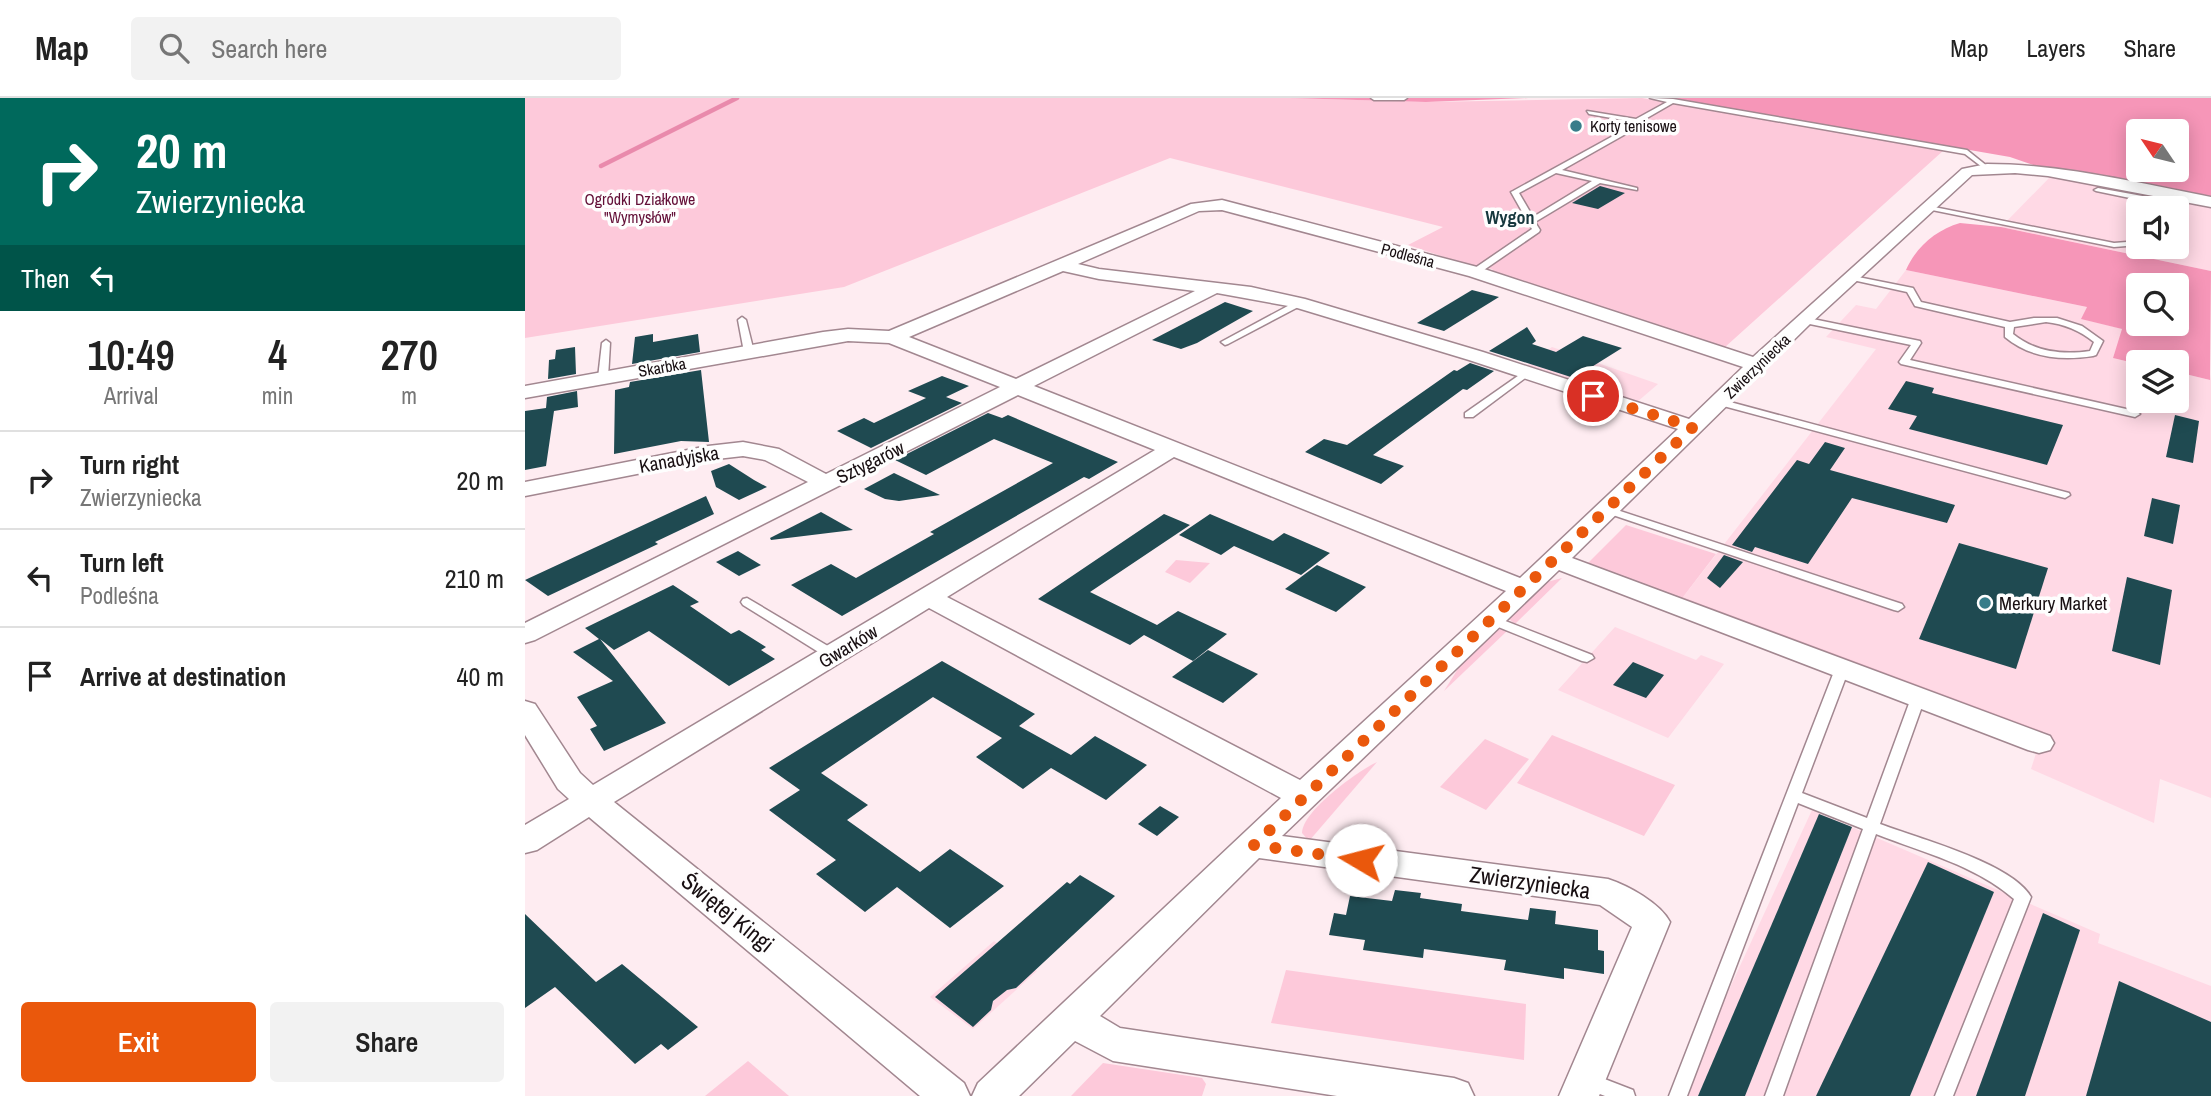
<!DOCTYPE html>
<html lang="en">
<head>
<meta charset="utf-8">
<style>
	body { margin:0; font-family:"Archivo Narrow",sans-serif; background:#f2f2f2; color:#222; height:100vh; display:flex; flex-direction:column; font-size:26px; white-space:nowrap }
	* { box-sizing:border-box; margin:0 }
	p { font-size:23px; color:#767676 }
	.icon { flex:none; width:38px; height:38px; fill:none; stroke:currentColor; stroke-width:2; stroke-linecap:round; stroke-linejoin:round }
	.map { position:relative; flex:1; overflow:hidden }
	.panel { display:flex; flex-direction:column; background:#fff; width:525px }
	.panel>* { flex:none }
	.hud { background:#00695c; color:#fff; overflow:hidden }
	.needle { width:46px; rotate:305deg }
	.tools { position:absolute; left:1601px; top:21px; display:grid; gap:14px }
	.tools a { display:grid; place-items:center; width:63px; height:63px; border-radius:7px; background:#fff; box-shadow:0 4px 18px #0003; font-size:35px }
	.pin { position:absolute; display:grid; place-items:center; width:60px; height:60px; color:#fff; margin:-30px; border:4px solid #fff; border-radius:50%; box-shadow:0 2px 7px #0007 }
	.me { position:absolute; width:77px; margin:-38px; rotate:278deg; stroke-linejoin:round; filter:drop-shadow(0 0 5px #0008) }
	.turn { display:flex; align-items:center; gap:24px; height:147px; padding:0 21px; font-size:32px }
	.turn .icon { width:91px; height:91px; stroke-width:2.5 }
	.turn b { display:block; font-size:49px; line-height:60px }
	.then { display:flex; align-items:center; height:66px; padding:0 21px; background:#0003; gap:14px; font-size:26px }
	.eta { display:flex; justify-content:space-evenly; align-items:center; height:119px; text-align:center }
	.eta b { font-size:42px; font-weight:600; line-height:49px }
	.button { display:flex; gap:14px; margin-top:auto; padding:14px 21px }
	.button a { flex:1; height:80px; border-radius:7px; background:#ea580c; color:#fff; font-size:28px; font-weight:600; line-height:80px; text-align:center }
	.button a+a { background:#f2f2f2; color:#222 }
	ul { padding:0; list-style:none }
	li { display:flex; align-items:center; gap:21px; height:98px; padding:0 21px; border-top:2px solid #e0e0e0 }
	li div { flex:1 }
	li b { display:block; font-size:26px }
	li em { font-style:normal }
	header { display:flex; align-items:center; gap:42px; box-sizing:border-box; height:98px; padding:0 35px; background:#fff; border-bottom:2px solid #e0e0e0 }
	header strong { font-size:33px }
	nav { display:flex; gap:38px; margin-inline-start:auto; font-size:24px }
	.search { width:490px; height:63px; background:#f2f2f2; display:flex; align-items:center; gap:18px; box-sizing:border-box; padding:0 24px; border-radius:7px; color:#767676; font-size:26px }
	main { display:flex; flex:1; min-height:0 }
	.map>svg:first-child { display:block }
	.built { fill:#ffd9e5; fill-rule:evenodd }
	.green { fill:#fdc9da }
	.forest { fill:#f696b8; fill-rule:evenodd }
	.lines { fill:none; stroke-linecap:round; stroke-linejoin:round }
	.stream { stroke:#e98aac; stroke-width:4.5 }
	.building { fill:#1f4a51 }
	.service-casing { stroke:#a28790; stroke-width:3 }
	.minor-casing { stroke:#a28790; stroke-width:3 }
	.service { fill:#fff; fill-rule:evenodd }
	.minor { fill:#fff; fill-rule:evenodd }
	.route { stroke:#ea580c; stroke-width:12; stroke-dasharray:0 21.6 }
	.poi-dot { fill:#377d8a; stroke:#fefefe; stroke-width:2.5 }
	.labels { text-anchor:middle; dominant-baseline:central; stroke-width:7; stroke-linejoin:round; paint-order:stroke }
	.far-poi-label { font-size:16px; fill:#180f12; stroke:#fefefe; text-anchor:start }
	.far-park-label { font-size:16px; fill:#630f37; stroke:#fefefe }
	.far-street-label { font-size:16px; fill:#180f12; stroke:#fefefe }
	.far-neighbourhood-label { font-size:18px; font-weight:bold; fill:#16373d; stroke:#fefefe }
	.street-label { font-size:19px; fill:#180f12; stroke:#fefefe }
	.poi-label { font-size:19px; fill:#180f12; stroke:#fefefe; text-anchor:start }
	.near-street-label { font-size:23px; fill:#180f12; stroke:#fefefe }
</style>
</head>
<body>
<header>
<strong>Map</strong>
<div class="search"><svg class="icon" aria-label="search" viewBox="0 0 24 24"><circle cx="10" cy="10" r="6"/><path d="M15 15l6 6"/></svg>Search here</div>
<nav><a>Map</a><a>Layers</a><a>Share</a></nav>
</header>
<main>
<section class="panel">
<div class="hud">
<div class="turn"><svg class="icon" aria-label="right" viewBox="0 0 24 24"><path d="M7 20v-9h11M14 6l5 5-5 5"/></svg><div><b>20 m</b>Zwierzyniecka</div></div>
<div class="then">Then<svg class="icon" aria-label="left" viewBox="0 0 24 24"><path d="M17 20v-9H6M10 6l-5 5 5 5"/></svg></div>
</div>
<div class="eta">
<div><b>10:49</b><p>Arrival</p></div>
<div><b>4</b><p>min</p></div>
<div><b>270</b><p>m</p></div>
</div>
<ul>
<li><svg class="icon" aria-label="right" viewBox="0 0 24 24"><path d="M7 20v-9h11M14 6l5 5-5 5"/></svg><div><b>Turn right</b><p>Zwierzyniecka</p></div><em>20 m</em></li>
<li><svg class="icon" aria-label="left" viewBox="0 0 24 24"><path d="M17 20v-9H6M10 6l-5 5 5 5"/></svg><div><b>Turn left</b><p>Podleśna</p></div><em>210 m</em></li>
<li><svg class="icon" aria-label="arrive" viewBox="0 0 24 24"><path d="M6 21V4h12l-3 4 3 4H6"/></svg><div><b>Arrive at destination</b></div><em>40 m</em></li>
</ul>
<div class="button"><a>Exit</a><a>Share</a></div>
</section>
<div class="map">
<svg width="1686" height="998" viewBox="0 0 1686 998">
	<rect width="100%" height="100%" fill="#feecf1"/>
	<!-- built -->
	<g class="built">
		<path d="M1526,78l160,30v65l-210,-44zM1614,110h38v39h-38z"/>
		<polygon points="1381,172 1562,209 1557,221 1598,231 1588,260 1613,266 1614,303 1652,303 1652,274 1685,282 1686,276 1686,700 1635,681 1629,725 1506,671 1518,633 1158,499 1351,251 1301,239 1331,207 1351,211"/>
		<polygon points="1027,249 1133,286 1112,304 999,269"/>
		<polygon points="1090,529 1171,562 1176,557 1199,566 1143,640 1033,592"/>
		<polygon points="1287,712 1575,836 1573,845 1686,888 1686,998 1155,998"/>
		<polygon points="469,843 512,873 448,931 405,899"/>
	</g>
	<!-- green -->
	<g class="green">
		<polygon points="0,0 764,0 901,4 1117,0 1419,52 1199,250 970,176 967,171 940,166 883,147 918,129 645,60 319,189 0,240"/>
		<polygon points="1101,427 1191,456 1158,499 1518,633 1517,638 1062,466"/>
		<polygon points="651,462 685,465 665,485 640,474"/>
		<polygon points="1037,480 990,526 984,521 1022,484"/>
		<polygon points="973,531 982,533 919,593 936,566"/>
		<polygon points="1027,637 1150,687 1119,738 992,685"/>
		<polygon points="960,641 1004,661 961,712 915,689"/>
		<path d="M852,664l-68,79 -7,-8c0,-22 56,-62 75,-71z"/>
		<polygon points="761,872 1001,906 999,962 746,925"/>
		<polygon points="223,963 264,998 180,998"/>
		<polygon points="578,965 677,980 681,986 677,998 546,998"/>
	</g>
	<!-- forest -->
	<g class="forest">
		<polygon points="764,0 1003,0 901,4"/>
		<path d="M1144,0h542v98l-175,-30 -26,-9zM1614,33h38v39h-38z"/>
		<path d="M1435,125l41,4 210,44 -1,109 -33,-8v-10l-39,2 -25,-6 9,-29 -41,-10 6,-12 -181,-37c10,-23 30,-40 54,-47zM1614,187h38v39h-38z"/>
	</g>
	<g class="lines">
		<!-- stream -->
		<polyline class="stream" points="76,68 212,0"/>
	</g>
	<!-- building -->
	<g class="building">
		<polygon points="1075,88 1100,95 1073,111 1047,105"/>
		<polygon points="947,192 974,199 919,233 892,225"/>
		<polygon points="700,204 728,213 672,245 656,251 627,242"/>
		<polygon points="1002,229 1011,243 1007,246 1031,254 1058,238 1097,250 1049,280 964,253"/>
		<polygon points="128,236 128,244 173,236 175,254 107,266 110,239"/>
		<polygon points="50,249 51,276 23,281 24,262 30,261 31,252"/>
		<polygon points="945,265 969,273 942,292 938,291 848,357 879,368 856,386 780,354 799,341 822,347 929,272 932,273"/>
		<polygon points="176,272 184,344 156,343 89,356 90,292 104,289 105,284"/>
		<polygon points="417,278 444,288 421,299 437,305 346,350 312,333 339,320 349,325 401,300 383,293"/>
		<polygon points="1381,283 1409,290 1407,295 1538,327 1522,367 1384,331 1392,318 1363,311"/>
		<polygon points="52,293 53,309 29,313 21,368 0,372 0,313 21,310 22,299"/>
		<polygon points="463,315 477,320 483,317 593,364 564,381 559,379 317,518 266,487 306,466 331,480 409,436 405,434 528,365 469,341 401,377 370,362"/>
		<polygon points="1650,317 1674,323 1668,365 1641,359"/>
		<polygon points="1300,344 1320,350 1305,372 1430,407 1422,425 1327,400 1283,466 1230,449 1227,454 1207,447 1272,362 1284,366"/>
		<polygon points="204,366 229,382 242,389 214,402 191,389 186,373"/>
		<polygon points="369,375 415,397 374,403 360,401 339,391"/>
		<polygon points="181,398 189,416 130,444 133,446 23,498 0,482"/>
		<polygon points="1627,400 1655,407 1648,446 1619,438"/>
		<polygon points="296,414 328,432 246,442 245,440"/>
		<polygon points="639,416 665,427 565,494 632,527 653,513 702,536 668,563 619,537 605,547 513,501"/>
		<polygon points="685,416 748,443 759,435 805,455 776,477 709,448 696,457 654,437"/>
		<polygon points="1434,445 1523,470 1491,571 1394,541"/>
		<polygon points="213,453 236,467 214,478 191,464"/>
		<polygon points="1199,457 1218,464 1195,490 1182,480"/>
		<polygon points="792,467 841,489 811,514 760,491"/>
		<polygon points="1602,479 1647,492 1635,567 1587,553"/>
		<polygon points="148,487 174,504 165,508 206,536 214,532 241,549 236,552 250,561 204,588 124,533 89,552 75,541 141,625 79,653 65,631 72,628 52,599 88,583 48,554 74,541 60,530"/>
		<polygon points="683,552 733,576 698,605 647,579"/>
		<polygon points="417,563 510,616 494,628 546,657 570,638 622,667 581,702 526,670 498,691 451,659 477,640 408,599 296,675 343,707 322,722 395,774 425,751 479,788 425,830 372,789 340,814 291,776 311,762 244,712 275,692 244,670"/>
		<polygon points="1108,564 1139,577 1121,600 1088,587"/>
		<polygon points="635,708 654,719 632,738 613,726"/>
		<polygon points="1294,716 1327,729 1220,998 1173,998"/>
		<polygon points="1403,764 1469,794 1385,998 1291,998"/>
		<polygon points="555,777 590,798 491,890 482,892 468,903 466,912 448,929 410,899 542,784 545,786"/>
		<polygon points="870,792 896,795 895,800 937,806 936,813 1003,822 1005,810 1031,813 1030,826 1073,832 1073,852 1079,853 1079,876 1039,870 1039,881 979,872 981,862 899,851 898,860 838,852 840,842 804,837 809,815 821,817 825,798 867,803"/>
		<polygon points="1518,815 1555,832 1500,998 1451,998"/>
		<polygon points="0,816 71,884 97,866 173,929 143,952 136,946 110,966 30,889 0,910"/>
		<polygon points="1594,883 1686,924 1686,998 1561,998"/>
	</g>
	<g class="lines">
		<!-- service casing -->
		<g class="service-casing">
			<g id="service">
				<polygon points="846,0 882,0 879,2 849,2"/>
				<path d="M1125,0l23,1 294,51 20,16 -5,1 -17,-13 -292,-51 -33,19 -2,5 -76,43 75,18v2l-37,-7 -65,39 5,8 -1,2 -61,42h-6v-4l60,-41 -21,-37 2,-1 120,-66 1,-3 -45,-8 -2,-3 49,8 31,-17zM1031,75l36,8 -59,36 -14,-24z"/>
				<polygon points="1573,90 1634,101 1646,110 1637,110 1629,105 1571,93 1569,92"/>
				<polygon points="1399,107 1589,145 1614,143 1614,147 1589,149 1402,111 1398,109"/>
				<path d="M1323,177l65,13 8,14 89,20 24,-4h23l25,8 21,15 -7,14 -3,1c-32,5 -63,2 -88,-19v-10l-90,-21 -8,-14 -59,-13zM1521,224c18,2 33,8 48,20l-4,9c-28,4 -55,1 -77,-17l1,-7z"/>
				<polygon points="774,202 778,205 777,207 703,246 700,247 696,244"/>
				<polygon points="217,219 221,222 229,254 224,257 219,254 213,222"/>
				<polygon points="1278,219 1395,243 1396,245 1385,262 1610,313 1615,316 1610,319 1376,266 1374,264 1386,247 1275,224 1274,222"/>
				<polygon points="81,242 85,245 83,280 78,283 73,280 77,245"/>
				<polygon points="1000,273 1003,274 1003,278 948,319 940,319 940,315"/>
				<polygon points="1194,301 1544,395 1545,397 1540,400 1536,399 1191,306 1191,302"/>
				<polygon points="1083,409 1377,506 1379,509 1373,513 1369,512 1079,414 1077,412"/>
				<polygon points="222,500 313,554 314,557 308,561 303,560 218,507 216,504 218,501"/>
				<polygon points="965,517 1067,557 1069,560 1062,564 1057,563 961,524 959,521 961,518"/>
				<path d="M1317,567l7,4 -47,124 65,25 44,-120 2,-3h10l2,3 -45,126c37,14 132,39 151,73l-78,199h-18l79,-197c-39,-34 -90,-46 -138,-65l-93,262h-18l98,-267 -65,-26 -111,293h-18l166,-427z"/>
				<polygon points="1064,975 1108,992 1110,998 1080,998 1057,989 1055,983 1057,977"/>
			</g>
		</g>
		<!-- minor casing -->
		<g class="minor-casing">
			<path id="minor" d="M1462,66c76,0 150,19 224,33v10l-163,-31 -33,-3 -43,2 -162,149 -238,234 478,178 4,7 -4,7 -11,3 -11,-3 -469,-180 -277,266 326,43c21,7 52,24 62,43l-71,174h-40l73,-169 -32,-22 -341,-47 -159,158 20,12 334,50 14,5 6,13h-137l-224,-35 -38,-20 -56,55h-47l6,-13 303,-285 -352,-190 -315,194 350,281 6,13h-50l-331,-279 -52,33 -12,3v-28l44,-26 -11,-10 -33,-54v-34l10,3 45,69 13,12 562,-335 -137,-55 -483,245 -10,3v-20l283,-141 -43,-22 -22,-4 -35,4 -183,36v-14l183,-36 35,-4 36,7 47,25 174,-87 -111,-44 -41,-2 -323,57v-12l298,-54 25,-3 41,2 302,-127 31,-4 259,68 272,89 209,-188zM697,112l247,66 274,91 -54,52 -206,-67 -178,-53 -54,-12 -152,-18 -21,-5 121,-53zM538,173l36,8 96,12 -179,88 -107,-42zM692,195l77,14 175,53 209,69 -158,149 -486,-192zM649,359l332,134 -206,189 -353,-183z"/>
		</g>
		<!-- service -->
		<use href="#service" class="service"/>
		<!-- minor -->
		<use href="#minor" class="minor"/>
	</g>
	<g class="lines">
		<!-- route -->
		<polyline class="route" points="836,762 729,747 1168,329 1068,298"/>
	</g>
	<!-- markers -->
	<g class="poi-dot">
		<circle cx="1051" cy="28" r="7"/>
		<circle cx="1460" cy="505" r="7"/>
	</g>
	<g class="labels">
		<!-- far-poi labels -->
		<g class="far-poi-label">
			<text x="1065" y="28">Korty tenisowe</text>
		</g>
		<!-- far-park labels -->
		<g class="far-park-label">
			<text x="115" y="101">Ogródki Działkowe<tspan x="115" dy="18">"Wymysłów"</tspan></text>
		</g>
		<!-- far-street labels -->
		<g class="far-street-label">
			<text transform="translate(883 157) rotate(15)">Podleśna</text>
			<text transform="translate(1232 268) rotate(-44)">Zwierzyniecka</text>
			<text transform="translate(137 269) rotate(-10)">Skarbka</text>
		</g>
		<!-- far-neighbourhood labels -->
		<g class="far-neighbourhood-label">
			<text x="985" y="119">Wygon</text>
		</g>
		<!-- street labels -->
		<g class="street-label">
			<text transform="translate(154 361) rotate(-10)">Kanadyjska</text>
			<text transform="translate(345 364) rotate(-26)">Sztygarów</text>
			<text transform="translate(323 548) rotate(-31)">Gwarków</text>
		</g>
		<!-- poi labels -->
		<g class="poi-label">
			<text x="1474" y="505">Merkury Market</text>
		</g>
		<!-- near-street labels -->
		<g class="near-street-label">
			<text transform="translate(1005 784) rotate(8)">Zwierzyniecka</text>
			<text transform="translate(203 814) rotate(39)">Świętej Kingi</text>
		</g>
	</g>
</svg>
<div class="tools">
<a><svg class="needle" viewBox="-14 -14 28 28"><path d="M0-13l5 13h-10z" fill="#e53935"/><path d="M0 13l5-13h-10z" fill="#767676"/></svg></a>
<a><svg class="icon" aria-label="sound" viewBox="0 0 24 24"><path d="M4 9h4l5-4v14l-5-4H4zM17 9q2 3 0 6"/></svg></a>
<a><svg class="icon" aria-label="search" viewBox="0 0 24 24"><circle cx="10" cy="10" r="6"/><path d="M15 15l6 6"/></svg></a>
<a><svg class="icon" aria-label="layers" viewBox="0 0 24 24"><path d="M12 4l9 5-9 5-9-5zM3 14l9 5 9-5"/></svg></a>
</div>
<div class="pin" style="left:1068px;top:298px;background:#d93025"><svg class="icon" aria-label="arrive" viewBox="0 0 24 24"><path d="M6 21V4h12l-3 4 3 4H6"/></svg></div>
<svg class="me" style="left:836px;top:762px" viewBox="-20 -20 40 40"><circle r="19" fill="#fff"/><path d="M0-13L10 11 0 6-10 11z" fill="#ea580c"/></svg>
</div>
</main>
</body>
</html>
